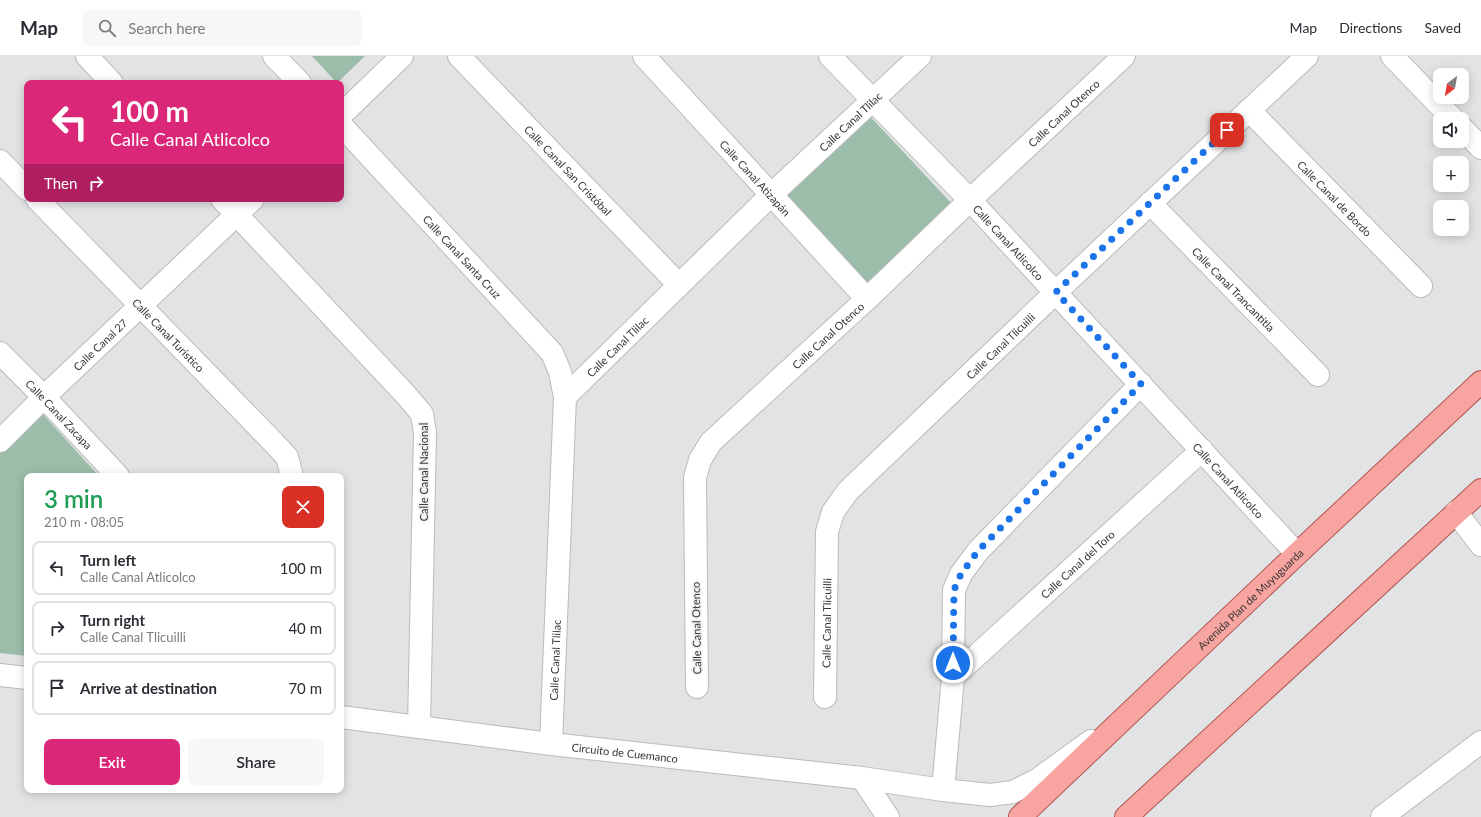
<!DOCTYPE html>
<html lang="en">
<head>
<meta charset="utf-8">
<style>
	body { margin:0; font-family:Lato,sans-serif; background:#f7f7f7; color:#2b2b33; height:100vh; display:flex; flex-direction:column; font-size:15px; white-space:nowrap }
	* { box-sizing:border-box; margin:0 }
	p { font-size:13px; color:#7c7c81 }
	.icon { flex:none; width:22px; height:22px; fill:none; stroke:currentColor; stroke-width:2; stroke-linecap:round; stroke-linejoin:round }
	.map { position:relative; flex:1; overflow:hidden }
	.side { position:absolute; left:24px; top:417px; width:320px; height:320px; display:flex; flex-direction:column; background:#fff; border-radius:8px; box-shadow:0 2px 10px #0003 }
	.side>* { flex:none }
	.guide { position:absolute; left:24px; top:24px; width:320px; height:122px; border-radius:8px; box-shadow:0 2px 10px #0003; background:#db2777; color:#fff; overflow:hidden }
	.needle { width:26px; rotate:211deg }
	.buttons { position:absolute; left:1433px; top:12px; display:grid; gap:8px }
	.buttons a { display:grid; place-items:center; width:36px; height:36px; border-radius:8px; background:#fff; box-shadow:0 2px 10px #0003; font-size:20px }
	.pin { position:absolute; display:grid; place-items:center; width:34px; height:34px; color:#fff; margin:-17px; border-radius:8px; box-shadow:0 2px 6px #0006 }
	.me { position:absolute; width:44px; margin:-22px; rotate:0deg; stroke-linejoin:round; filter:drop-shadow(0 0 3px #0008) }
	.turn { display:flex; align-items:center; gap:14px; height:84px; padding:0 20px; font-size:18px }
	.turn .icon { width:52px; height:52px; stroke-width:2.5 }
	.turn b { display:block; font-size:28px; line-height:34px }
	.then { display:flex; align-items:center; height:38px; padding:0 20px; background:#0003; gap:8px; font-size:15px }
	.round { display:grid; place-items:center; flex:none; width:42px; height:42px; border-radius:8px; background:#f7f7f7 }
	.overview { display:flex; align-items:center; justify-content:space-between; height:68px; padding:0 20px }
	h1 { font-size:24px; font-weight:600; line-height:30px; color:#1e9e55 }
	.action { display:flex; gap:8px; margin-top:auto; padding:8px 20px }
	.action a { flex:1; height:46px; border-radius:8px; background:#db2777; color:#fff; font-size:16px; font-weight:600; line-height:46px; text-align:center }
	.action a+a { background:#f7f7f7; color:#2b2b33 }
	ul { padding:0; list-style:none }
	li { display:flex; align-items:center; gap:12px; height:54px; margin:0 8px 6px; padding:0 12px; border:2px solid #e1e1e2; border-radius:8px }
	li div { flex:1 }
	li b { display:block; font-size:15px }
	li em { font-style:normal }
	header { display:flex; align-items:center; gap:24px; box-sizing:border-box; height:56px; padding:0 20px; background:#fff; border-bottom:1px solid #e1e1e2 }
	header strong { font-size:19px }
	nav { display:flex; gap:22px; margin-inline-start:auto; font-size:14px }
	.search { width:280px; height:36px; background:#f7f7f7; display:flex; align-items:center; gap:10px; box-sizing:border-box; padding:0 14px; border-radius:8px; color:#7c7c81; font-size:15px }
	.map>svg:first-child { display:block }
	.green { fill:#9cbda9 }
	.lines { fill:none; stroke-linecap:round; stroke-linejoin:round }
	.minor-casing { stroke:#babbbc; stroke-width:24 }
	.major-casing { stroke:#b05652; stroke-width:24 }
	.minor { stroke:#fff; stroke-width:22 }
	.major { stroke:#f8a4a0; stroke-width:22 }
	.route { stroke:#1a73e8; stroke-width:7; stroke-dasharray:0 12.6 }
	.labels { text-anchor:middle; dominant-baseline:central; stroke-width:3.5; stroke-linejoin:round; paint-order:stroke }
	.street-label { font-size:11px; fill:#353636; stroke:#eff0f2 }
</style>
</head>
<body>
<header>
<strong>Map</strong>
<div class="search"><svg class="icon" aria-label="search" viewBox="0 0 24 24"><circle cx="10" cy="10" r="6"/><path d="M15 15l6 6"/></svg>Search here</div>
<nav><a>Map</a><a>Directions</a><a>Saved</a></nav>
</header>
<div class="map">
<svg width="1481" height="761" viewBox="0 0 1481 761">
	<rect width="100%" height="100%" fill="#e2e3e4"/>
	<!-- green -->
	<g class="green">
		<polygon points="312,0 365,0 337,27"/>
		<polygon points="866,56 952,148 865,232 778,136"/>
		<polygon points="39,354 99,420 27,420 27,600 0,597 0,393"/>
	</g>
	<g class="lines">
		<!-- minor casing -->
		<g class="minor-casing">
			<g id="minor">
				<polyline points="87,0 112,27"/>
				<polyline points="274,0 300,27"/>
				<path id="s1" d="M459,0l220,229"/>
				<path id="s2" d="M644,0l223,243"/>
				<path id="s3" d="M830,0l140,144 327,354"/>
				<polyline points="1392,0 1453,63"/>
				<path id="s4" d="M1249,54l172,176"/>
				<polyline points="341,59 402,0"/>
				<path id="s5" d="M341,69l211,228 8,19 5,25"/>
				<polyline points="1462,72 1481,92"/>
				<polyline points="0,105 27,133"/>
				<path id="s6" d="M37,143l237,244 13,14 5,19"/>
				<polyline points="222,143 406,339 422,358 425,377 419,671"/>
				<path id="s7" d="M1150,147l168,172"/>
				<path id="s8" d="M0,297l44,44 74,79"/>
				<path id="s9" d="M0,385l44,-44 209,-198"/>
				<polyline points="1456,456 1481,489"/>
				<polyline points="0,619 27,622"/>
				<path id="s10" d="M953,621l249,-227"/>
				<path id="s11" d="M697,631l-2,-209 5,-18 11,-18 156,-143 103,-99 154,-144"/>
				<path id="s12" d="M825,641l2,-165 6,-20 15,-21 208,-199 251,-236"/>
				<path id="s13" d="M341,661l210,27 311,34 81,12 47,5 23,-3 24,-12 54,-39"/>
				<path id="s14" d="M551,688l14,-347 207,-203 148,-138"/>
				<polyline points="862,722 888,761"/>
				<polyline points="943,734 953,621 954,534 961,518 978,495 1141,328"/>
				<polyline points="1382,761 1481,686"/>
			</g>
		</g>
		<!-- major casing -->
		<g class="major-casing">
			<g id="major">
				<path id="s15" d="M1020,761l277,-263 184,-172"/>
				<polyline points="1126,761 1481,434"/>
			</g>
		</g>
		<!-- minor -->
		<use href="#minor" class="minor"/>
		<!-- major -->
		<use href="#major" class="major"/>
	</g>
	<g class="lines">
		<!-- route -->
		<polyline class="route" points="953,607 954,534 961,518 978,495 1141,328 1056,236 1227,74"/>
	</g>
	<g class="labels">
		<!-- street labels -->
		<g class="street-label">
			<text stroke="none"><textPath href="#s11" startOffset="731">Calle Canal Otenco</textPath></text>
			<text stroke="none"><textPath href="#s14" startOffset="744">Calle Canal Tlilac</textPath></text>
			<text stroke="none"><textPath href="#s1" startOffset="158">Calle Canal San Cristóbal</textPath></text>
			<text stroke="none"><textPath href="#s2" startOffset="165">Calle Canal Atizapán</textPath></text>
			<text stroke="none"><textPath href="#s4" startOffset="123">Calle Canal de Bordo</textPath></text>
			<text stroke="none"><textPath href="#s3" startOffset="258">Calle Canal Atlicolco</textPath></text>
			<text stroke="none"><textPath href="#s5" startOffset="179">Calle Canal Santa Cruz</textPath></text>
			<text stroke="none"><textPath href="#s7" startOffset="120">Calle Canal Trancantitla</textPath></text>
			<text stroke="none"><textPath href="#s6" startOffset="189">Calle Canal Turístico</textPath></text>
			<text stroke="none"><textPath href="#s11" startOffset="407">Calle Canal Otenco</textPath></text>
			<text stroke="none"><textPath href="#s9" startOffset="139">Calle Canal 27</textPath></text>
			<text stroke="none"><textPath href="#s12" startOffset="422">Calle Canal Tlicuilli</textPath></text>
			<text stroke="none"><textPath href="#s14" startOffset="420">Calle Canal Tlilac</textPath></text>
			<text stroke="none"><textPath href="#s8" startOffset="85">Calle Canal Zacapa</textPath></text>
			<text transform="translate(423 416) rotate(-90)">Calle Canal Nacional</text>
			<text stroke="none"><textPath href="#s3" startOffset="582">Calle Canal Atlicolco</textPath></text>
			<text stroke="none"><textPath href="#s10" startOffset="168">Calle Canal del Toro</textPath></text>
			<text stroke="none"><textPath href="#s15" startOffset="317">Avenida Plan de Muyuguarda</textPath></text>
			<text stroke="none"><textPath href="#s12" startOffset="74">Calle Canal Tlicuilli</textPath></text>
			<text transform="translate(696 572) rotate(-91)">Calle Canal Otenco</text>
			<text stroke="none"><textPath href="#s14" startOffset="84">Calle Canal Tlilac</textPath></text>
			<text stroke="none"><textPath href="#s13" startOffset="286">Circuito de Cuemanco</textPath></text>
		</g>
	</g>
</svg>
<div class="buttons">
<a><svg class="needle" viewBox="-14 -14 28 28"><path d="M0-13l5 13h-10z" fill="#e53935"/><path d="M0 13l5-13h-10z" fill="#7c7c81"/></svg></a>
<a><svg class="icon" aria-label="sound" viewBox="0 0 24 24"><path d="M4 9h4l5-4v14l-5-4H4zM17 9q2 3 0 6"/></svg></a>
<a>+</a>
<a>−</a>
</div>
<div class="pin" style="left:1227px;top:74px;background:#d93025"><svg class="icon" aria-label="arrive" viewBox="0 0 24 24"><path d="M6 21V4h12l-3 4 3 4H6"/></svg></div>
<svg class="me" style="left:953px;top:607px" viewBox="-20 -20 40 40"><circle r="17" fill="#1a73e8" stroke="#fff" stroke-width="3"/><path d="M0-11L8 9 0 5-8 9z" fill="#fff"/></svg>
<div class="guide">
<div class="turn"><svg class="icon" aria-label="left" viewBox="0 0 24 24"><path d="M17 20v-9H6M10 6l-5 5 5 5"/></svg><div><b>100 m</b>Calle Canal Atlicolco</div></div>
<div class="then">Then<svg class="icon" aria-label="right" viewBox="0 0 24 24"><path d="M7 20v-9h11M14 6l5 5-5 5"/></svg></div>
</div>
<section class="side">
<div class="overview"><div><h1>3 min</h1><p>210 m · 08:05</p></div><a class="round" style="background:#d93025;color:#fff"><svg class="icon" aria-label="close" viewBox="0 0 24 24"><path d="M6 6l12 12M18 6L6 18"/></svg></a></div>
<ul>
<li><svg class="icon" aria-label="left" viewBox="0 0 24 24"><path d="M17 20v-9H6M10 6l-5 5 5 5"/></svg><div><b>Turn left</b><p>Calle Canal Atlicolco</p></div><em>100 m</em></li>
<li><svg class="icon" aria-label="right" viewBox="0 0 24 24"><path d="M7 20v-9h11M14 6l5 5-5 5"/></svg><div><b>Turn right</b><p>Calle Canal Tlicuilli</p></div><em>40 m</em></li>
<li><svg class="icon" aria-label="arrive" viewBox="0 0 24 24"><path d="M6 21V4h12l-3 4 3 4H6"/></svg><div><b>Arrive at destination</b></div><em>70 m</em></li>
</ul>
<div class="action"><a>Exit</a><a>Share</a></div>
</section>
</div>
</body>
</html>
